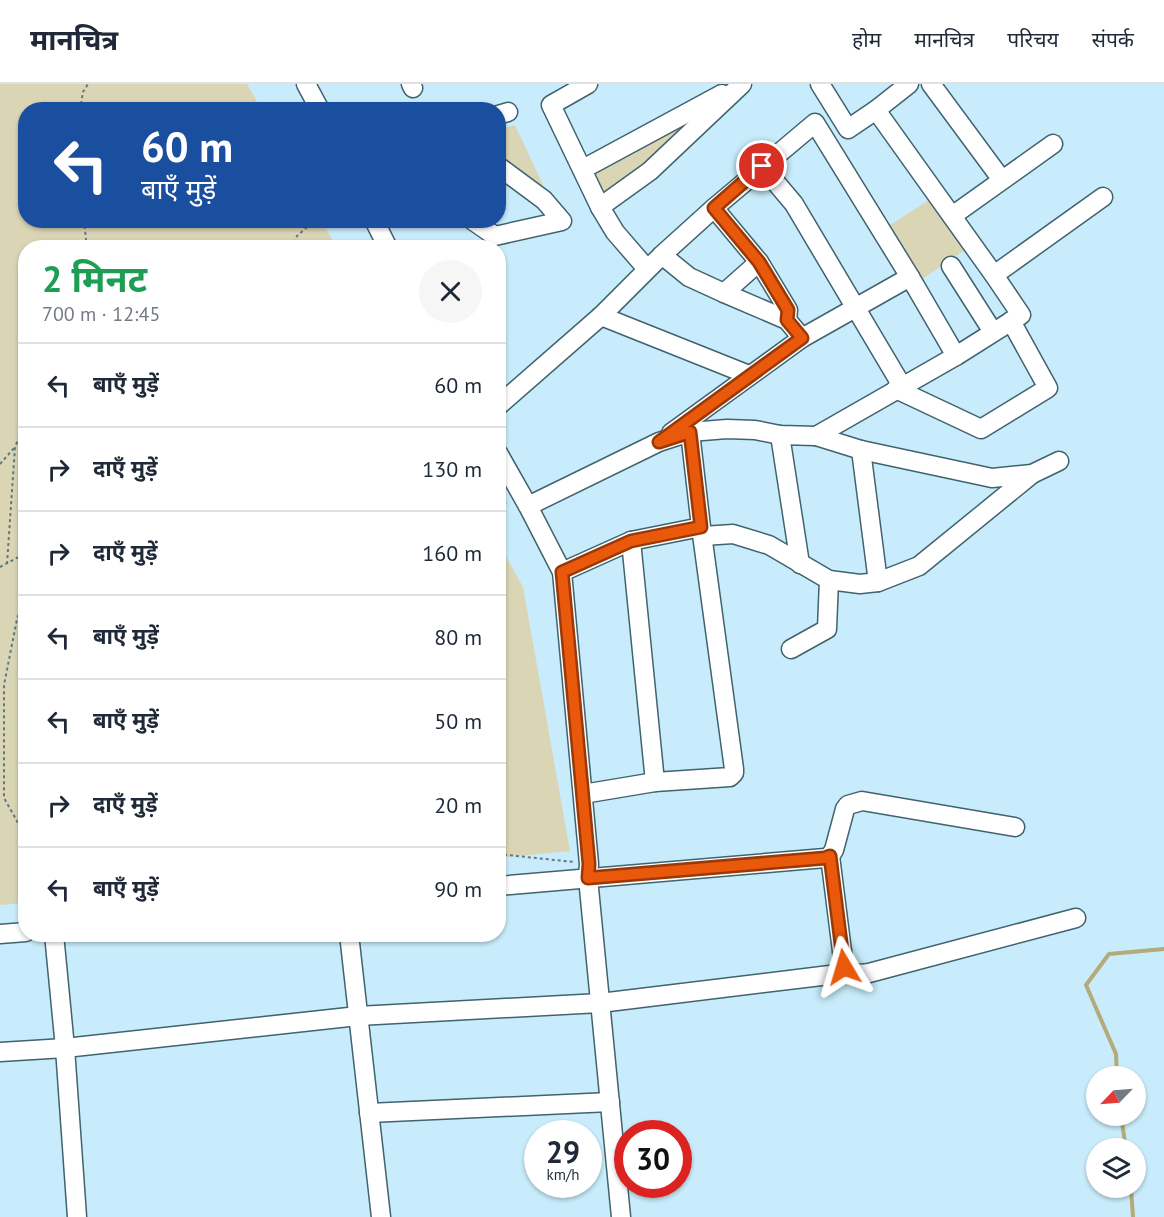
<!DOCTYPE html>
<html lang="hi">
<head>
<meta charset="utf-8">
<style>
	body { margin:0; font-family:"PT Sans","Noto Sans Devanagari",sans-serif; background:#f6f6f7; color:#1f2937; height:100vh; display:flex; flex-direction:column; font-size:22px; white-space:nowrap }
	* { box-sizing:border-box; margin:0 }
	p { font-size:20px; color:#747a83 }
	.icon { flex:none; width:33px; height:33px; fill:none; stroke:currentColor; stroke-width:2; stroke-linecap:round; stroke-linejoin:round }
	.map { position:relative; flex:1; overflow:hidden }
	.side { position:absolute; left:18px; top:156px; width:488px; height:702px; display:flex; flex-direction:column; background:#fff; border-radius:24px; box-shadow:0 2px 4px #0004 }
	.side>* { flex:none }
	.top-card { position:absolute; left:18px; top:18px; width:488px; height:126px; border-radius:24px; box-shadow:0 2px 4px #0004; background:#1a4fa0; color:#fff; overflow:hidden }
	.needle { width:39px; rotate:245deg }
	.buttons { position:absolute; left:1086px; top:982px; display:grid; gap:12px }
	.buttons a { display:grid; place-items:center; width:60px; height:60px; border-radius:50%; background:#fff; box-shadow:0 2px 4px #0004; font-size:30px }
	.speed { position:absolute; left:524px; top:1036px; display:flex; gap:12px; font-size:30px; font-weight:700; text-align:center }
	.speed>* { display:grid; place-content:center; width:78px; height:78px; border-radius:50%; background:#fff; box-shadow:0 2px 4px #0004; line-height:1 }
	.speed small { font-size:15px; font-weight:400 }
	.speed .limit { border:9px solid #d22; background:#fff; color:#111 }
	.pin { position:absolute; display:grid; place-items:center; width:51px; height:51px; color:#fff; margin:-26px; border:3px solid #fff; border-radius:50%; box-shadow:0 2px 6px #0007 }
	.me { position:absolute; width:66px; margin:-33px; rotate:353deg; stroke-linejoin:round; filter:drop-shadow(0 0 4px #0008) }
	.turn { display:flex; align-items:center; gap:21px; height:126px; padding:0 24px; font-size:27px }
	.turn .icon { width:78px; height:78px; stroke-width:2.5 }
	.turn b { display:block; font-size:42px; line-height:51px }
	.round { display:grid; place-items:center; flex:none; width:63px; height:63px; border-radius:32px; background:#f6f6f7 }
	.head { display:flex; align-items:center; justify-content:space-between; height:102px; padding:0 24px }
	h1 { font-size:36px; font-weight:700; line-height:45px; color:#1e9e55 }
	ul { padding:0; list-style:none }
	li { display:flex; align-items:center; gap:18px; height:84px; padding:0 24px; border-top:2px solid #e0e1e3 }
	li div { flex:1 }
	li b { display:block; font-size:22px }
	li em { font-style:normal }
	header { display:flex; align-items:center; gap:36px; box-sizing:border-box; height:84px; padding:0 30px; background:#fff; border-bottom:2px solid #e0e1e3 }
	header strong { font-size:28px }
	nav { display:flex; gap:33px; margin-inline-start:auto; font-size:21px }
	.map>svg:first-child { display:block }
	.green { fill:#dad5b5 }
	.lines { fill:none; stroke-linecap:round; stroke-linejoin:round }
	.stream { stroke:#b3ab79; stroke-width:4 }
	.minor-casing { stroke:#41626f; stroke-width:21 }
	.path { stroke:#617982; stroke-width:2; stroke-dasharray:3 3; stroke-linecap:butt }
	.minor { stroke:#fff; stroke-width:18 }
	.route-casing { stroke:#983908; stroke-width:15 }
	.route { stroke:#ea580c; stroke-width:10 }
</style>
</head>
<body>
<header>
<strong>मानचित्र</strong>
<nav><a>होम</a><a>मानचित्र</a><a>परिचय</a><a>संपर्क</a></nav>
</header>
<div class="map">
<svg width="1164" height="1133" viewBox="0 0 1164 1133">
	<rect width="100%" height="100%" fill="#c8ecfb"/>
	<!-- green -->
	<g class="green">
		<polygon points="0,0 247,0 261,25 26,26 26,136 322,137 336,163 26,164 26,819 0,821"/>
		<polygon points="681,36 687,45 605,114 591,87"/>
		<polygon points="515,41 543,101 538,103 498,73 498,46"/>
		<polygon points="929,116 965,166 922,195 890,141"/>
		<polygon points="498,458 523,503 570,767 498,774"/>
	</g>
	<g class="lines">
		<!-- stream -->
		<g class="stream">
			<polyline points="1117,993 1116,970 1086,901 1109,870 1164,865"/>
			<polyline points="1121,1032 1126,1065"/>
			<polyline points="1131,1104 1133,1133"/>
		</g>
		<!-- minor casing -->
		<g class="minor-casing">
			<g id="minor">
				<polyline points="306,0 320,26"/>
				<polyline points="411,0 413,4"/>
				<polyline points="588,0 551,21 600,123 615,148 647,185"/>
				<polyline points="820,0 848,45 876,26 909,0"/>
				<polyline points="931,0 1002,96"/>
				<polyline points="498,31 508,28"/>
				<polyline points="762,82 794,120 902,302"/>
				<polyline points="583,85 722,10"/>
				<polyline points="600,123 650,87 742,0"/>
				<polyline points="714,124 759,178 788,226 787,236"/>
				<polyline points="952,132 1053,60"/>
				<polyline points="374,136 388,164"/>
				<polyline points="472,136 495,152 562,137 544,116 498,82"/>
				<polyline points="662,171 689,193 724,209 787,236 802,254"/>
				<polyline points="951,182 993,248"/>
				<polyline points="994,191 1103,113"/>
				<polyline points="724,209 759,178"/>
				<polyline points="601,232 749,291"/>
				<polyline points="896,305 981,345 1048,304 1011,237"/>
				<polyline points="498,322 601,232 662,171 714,124 815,39 910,193 956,272"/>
				<polyline points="671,349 802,254 910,193"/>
				<polyline points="780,351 800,480"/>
				<polyline points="816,352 956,272 1021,231 994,191 876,26"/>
				<polyline points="861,366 878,498"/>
				<polyline points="498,369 528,422 562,488 589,780 588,794 621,1133"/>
				<polyline points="528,422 659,358 690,348 727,345 755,346 780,351 816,352 861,366 992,394 1032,390 1059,377"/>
				<polyline points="703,452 733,450 769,461 829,496 860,500 878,498 919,482 1032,390"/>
				<polyline points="631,457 655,698 730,693 734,689 734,685 701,443 690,348"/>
				<polyline points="562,488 631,457 701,443"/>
				<polyline points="791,565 827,545 829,496"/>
				<polyline points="583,710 655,698"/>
				<polyline points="498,802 825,774 830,772 834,766 845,725 848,721 862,717 1015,743"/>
				<polyline points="0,850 26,848"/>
				<polyline points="54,850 65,964 77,1133"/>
				<polyline points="349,850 381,1133"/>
				<polyline points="843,887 861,890 869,889 1076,834"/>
				<polyline points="0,968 65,964 358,932 600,919 838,890 843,887 844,883 830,772"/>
				<polyline points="369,1029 610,1018"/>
			</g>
		</g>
		<!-- path -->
		<g class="path">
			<polyline points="80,26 83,8 88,0"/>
			<polyline points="84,136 86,155 85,164"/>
			<polyline points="87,157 89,164"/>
			<polyline points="291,164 297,152 315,136"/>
			<polyline points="0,380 15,363"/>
			<polyline points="498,416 509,421"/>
			<polyline points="7,480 15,363 26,338"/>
			<polyline points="0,483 26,469"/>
			<polyline points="26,508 17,535 4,601 4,714 26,753"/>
			<polyline points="498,770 574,778"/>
		</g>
		<!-- minor -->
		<use href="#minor" class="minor"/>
	</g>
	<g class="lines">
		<!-- route casing -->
		<g class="route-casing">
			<polyline id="route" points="762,82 714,124 759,178 788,226 787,236 802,254 659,358 690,348 701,443 631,457 562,488 589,780 588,794 825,774 830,772 844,883"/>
		</g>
		<!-- route -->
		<use href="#route" class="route"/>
	</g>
</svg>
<div class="buttons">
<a><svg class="needle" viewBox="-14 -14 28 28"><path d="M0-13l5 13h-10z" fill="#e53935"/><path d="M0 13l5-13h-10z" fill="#747a83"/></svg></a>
<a><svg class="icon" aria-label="layers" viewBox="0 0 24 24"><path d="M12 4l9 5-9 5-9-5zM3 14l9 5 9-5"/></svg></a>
</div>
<div class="speed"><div>29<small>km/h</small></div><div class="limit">30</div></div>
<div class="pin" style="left:762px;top:82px;background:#d93025"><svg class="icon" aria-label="arrive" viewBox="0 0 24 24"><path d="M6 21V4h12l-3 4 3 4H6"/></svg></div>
<svg class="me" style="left:844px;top:883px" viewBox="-20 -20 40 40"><path d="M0-17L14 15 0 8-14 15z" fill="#ea580c" stroke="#fff" stroke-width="4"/></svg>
<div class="top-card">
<div class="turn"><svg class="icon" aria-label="left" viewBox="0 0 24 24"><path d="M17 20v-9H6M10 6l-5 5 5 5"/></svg><div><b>60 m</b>बाएँ मुड़ें</div></div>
</div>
<section class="side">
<div class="head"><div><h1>2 मिनट</h1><p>700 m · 12:45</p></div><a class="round"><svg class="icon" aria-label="close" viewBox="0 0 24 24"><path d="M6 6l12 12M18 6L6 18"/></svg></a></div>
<ul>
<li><svg class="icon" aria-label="left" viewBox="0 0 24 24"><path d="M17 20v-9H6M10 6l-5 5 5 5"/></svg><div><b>बाएँ मुड़ें</b></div><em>60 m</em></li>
<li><svg class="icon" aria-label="right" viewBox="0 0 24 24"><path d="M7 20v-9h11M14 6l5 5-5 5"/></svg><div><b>दाएँ मुड़ें</b></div><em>130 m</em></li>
<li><svg class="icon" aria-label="right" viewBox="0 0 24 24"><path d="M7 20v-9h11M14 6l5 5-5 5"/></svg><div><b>दाएँ मुड़ें</b></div><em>160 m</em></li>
<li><svg class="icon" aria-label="left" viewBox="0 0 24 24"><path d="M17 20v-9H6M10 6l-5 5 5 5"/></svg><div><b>बाएँ मुड़ें</b></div><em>80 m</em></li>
<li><svg class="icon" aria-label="left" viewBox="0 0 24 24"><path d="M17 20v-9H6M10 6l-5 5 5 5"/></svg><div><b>बाएँ मुड़ें</b></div><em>50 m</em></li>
<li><svg class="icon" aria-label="right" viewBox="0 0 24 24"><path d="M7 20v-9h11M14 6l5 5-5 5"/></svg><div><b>दाएँ मुड़ें</b></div><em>20 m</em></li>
<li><svg class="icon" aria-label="left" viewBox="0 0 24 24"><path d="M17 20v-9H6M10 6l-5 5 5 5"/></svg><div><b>बाएँ मुड़ें</b></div><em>90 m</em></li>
</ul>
</section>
</div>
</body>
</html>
